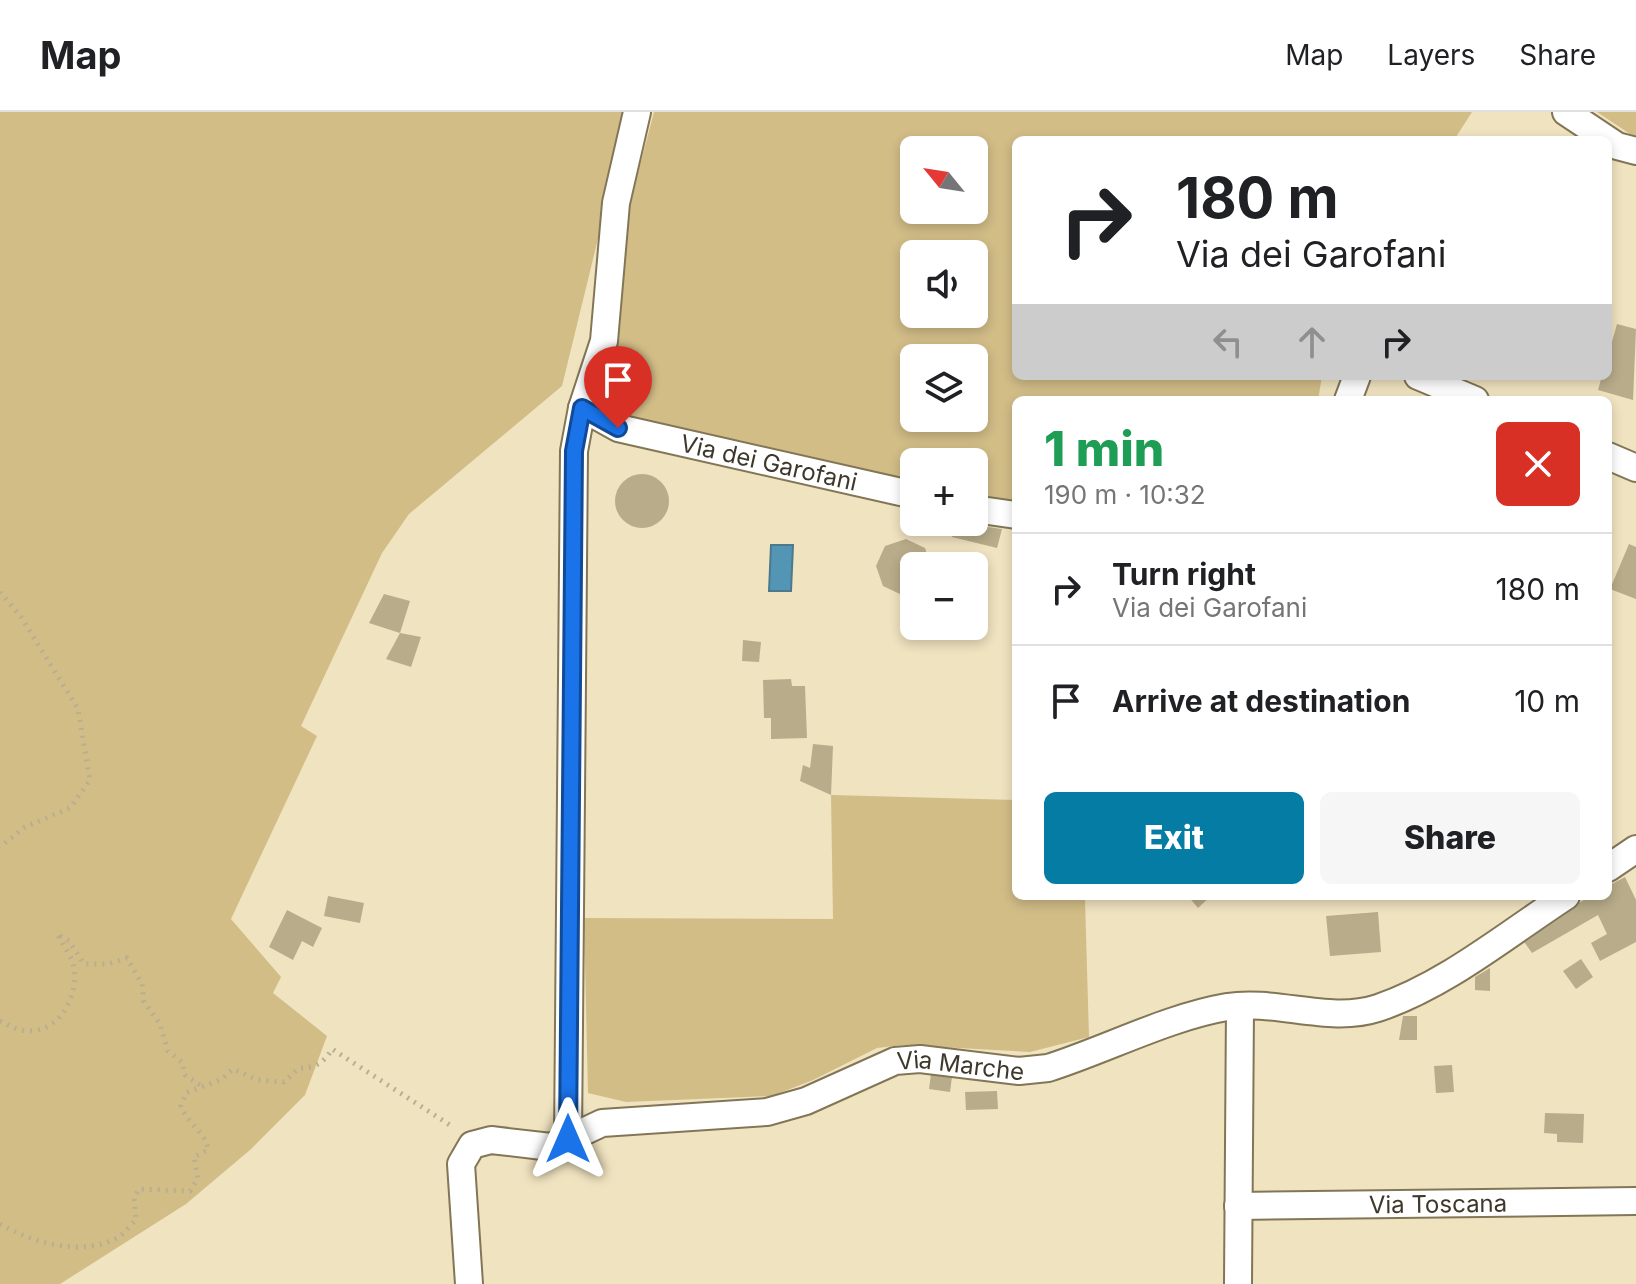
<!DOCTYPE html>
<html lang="en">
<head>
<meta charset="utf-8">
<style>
	body { margin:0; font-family:Inter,sans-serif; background:#f6f6f6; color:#202124; height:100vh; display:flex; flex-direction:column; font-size:30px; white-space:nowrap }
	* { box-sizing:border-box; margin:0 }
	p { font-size:26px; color:#757577 }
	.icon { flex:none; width:44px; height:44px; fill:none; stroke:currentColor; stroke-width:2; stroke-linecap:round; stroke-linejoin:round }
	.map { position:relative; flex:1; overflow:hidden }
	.details { position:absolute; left:1012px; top:284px; width:600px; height:504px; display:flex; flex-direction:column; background:#fff; border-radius:12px; box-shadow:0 4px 12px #0003 }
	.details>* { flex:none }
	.guide { position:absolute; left:1012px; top:24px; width:600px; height:244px; border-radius:12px; box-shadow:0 4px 12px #0003; background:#fff; color:#202124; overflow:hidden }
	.needle { width:52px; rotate:300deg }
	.fabs { position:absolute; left:900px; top:24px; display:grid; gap:16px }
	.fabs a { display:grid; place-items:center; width:88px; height:88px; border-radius:12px; background:#fff; box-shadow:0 4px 12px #0003; font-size:40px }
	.pin { position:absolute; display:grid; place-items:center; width:68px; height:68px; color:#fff; margin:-82px -34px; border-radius:50% 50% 50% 0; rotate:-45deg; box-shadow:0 0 8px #0007 }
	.pin .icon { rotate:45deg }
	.me { position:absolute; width:88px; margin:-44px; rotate:0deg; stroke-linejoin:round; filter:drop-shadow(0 0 6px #0008) }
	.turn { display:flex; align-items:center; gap:28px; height:168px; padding:0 32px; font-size:36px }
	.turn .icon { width:104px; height:104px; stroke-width:2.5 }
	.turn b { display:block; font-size:56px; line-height:68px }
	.lanes { display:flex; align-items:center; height:76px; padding:0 32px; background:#0003; justify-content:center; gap:40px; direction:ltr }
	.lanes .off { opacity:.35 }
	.round { display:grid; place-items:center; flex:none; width:84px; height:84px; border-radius:12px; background:#f6f6f6 }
	.head { display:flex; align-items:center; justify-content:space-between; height:136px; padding:0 32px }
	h1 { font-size:48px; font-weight:800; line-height:60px; color:#1e9e55 }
	.button { display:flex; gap:16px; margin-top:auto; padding:16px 32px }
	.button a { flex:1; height:92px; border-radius:12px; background:#057ca4; color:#fff; font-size:32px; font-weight:800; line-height:92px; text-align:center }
	.button a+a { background:#f6f6f6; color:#202124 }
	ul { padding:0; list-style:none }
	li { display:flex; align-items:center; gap:24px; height:112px; padding:0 32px; border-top:2px solid #e0e0e0 }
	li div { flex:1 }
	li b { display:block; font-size:30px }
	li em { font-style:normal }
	header { display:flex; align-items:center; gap:48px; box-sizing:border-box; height:112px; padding:0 40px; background:#fff; border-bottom:2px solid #e0e0e0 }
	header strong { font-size:38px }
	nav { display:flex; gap:44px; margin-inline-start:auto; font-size:28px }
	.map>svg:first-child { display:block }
	.green { fill:#d2bd87; fill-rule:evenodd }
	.water { fill:#5295b4; stroke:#4c798b; stroke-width:2 }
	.building { fill:#b8ac8a }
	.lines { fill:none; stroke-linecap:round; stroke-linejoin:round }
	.minor-casing { stroke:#827656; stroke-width:30 }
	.path { stroke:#b8ae91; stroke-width:5; stroke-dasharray:2 6; stroke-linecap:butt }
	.minor { stroke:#fff; stroke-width:26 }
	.route-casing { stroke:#114b97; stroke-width:20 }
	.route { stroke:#1a73e8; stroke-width:14 }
	.labels { text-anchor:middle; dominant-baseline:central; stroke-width:6; stroke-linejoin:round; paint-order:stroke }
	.street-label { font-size:24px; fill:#3d382a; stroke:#fef0cd }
</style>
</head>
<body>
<header>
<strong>Map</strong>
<nav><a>Map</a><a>Layers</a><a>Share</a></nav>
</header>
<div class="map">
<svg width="1636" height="1172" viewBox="0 0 1636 1172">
	<rect width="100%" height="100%" fill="#f0e3c0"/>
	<!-- green -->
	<g class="green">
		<polygon points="0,0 629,0 562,274 409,402 382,441 301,614 317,624 231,807 281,865 273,881 327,924 305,983 250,1038 186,1092 60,1172 0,1172"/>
		<path d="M654,0h818l-18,28h-438v236h306l-4,24h-302v103l-42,-5v-36h-60v22l-122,-31 -161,-32 -17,-12 -9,-16v-13l15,-52 8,-118zM914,38h60v60h-60zM914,142h60v60h-60zM914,246h60v60h-60z"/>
		<polygon points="1597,0 1636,0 1636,26"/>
		<polygon points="831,683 1016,688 1016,784 1084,784 1085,788 1089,925 1030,940 903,933 877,936 813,968 772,984 626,990 588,981 584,806 833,807"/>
	</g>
	<!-- water -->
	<polygon class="water" points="771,433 793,433 791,479 769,479"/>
	<!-- building -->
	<g class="building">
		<polygon points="1617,212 1636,217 1633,288 1598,278 1602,264 1608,264 1608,244"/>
		<circle cx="642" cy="389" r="27"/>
		<polygon points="954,410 1002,417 997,436 952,425"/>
		<polygon points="906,427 925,436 931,454 914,454 914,479 902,483 883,474 876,454 885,434"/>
		<polygon points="1629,432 1636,435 1636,487 1610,477"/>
		<polygon points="384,482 410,489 400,521 369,511"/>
		<polygon points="400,521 421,525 411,555 386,547"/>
		<polygon points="743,528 761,530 759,550 742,549"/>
		<polygon points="791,567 792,574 805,574 807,626 771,627 771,606 764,606 763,568"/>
		<polygon points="813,632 833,634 831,683 800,669 803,653 810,656"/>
		<polygon points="1625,765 1636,788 1636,830 1600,849 1591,831 1607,822 1598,803 1532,841 1522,827 1590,784 1608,784 1608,774"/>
		<polygon points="328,784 364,791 360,811 324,804"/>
		<polygon points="1188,784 1211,784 1198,796"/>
		<polygon points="287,798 322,816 313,835 302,829 293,848 269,835"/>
		<polygon points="1378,800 1381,840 1330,844 1326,804"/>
		<polygon points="1581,847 1593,865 1576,877 1563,859"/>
		<polygon points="1490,856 1490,879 1475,878 1475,865"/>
		<polygon points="1403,904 1417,904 1417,928 1399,928"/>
		<polygon points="1452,953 1454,980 1436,981 1434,954"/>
		<polygon points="931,962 952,965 950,980 929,977"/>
		<polygon points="997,979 998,997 966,998 965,980"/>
		<polygon points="1545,1001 1584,1002 1583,1031 1557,1030 1557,1022 1544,1021"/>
	</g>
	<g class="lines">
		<!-- minor casing -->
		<g class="minor-casing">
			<g id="minor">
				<polyline points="1566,0 1617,34 1636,39"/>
				<polyline points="1418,264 1475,288"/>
				<polyline points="1348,288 1357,264"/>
				<path id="s1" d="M582,296l36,20 296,67"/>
				<polyline points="1608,344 1636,356"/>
				<polyline points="974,397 1016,403"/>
				<polyline points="1608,756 1636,737"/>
				<polyline points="568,1027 574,339 582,296 604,229 616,91 637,0"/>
				<path id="s2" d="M1238,1094l398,-5"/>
				<path id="s3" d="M469,1172l-8,-120 11,-19 19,-5 60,7 51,-24 165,-11 39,-11 89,-40 25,-2 99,12 29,-3c57,-18 120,-51 179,-61 50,-8 102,17 151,1 68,-23 128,-73 188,-112"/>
				<polyline points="1238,1172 1240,895"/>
			</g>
		</g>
		<!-- path -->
		<g class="path">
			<polyline points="0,480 21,505 78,597 90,668 70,696 25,715 0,735"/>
			<path d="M0,909c6,2 11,6 17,8 37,11 62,-28 57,-61 -2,-11 -11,-24 -17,-34l12,7 15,23h24l19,-6 15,26 2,18 16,22 8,27 14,11 3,13 18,12"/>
			<path d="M0,1112c32,19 82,33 117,14 7,-4 13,-13 19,-18l-2,-22 5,-9 51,2 8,-13 -4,-21 14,-7c-2,-18 -21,-26 -27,-44l5,-13 36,-14 11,-10 25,11 26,2 15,-14c16,0 25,-5 33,-19l121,78"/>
		</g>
		<!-- minor -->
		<use href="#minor" class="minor"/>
	</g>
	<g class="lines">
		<!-- route casing -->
		<g class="route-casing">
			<polyline id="route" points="568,1027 574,339 582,296 618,316"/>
		</g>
		<!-- route -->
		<use href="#route" class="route"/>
	</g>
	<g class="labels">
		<!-- street labels -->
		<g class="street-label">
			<text stroke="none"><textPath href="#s1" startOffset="196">Via dei Garofani</textPath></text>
			<text stroke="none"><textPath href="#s3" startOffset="648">Via Marche</textPath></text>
			<text stroke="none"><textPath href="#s2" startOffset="200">Via Toscana</textPath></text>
		</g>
	</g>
</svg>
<div class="fabs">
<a><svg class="needle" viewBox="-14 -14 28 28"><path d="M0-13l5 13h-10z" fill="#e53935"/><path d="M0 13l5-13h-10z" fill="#757577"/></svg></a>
<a><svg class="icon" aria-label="sound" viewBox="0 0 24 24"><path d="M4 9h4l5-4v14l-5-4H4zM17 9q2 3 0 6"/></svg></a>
<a><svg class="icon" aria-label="layers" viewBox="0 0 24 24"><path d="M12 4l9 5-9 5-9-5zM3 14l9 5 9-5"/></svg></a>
<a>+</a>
<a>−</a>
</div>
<div class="pin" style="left:618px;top:316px;background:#d93025"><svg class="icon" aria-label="arrive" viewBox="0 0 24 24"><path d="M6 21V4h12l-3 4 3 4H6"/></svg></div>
<svg class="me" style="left:568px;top:1027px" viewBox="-20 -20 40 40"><path d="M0-17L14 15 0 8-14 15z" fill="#1a73e8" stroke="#fff" stroke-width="4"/></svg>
<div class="guide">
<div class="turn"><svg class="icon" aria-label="right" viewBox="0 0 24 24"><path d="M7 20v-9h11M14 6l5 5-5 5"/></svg><div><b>180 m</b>Via dei Garofani</div></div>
<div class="lanes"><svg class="icon off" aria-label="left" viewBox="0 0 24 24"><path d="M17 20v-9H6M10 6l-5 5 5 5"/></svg><svg class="icon off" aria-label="ahead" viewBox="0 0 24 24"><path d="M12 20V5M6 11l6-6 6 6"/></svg><svg class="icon" aria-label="right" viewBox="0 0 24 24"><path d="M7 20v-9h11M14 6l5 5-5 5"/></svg></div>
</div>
<section class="details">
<div class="head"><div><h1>1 min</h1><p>190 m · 10:32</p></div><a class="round" style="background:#d93025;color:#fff"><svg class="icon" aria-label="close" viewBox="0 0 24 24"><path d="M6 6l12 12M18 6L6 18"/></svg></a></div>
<ul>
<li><svg class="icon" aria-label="right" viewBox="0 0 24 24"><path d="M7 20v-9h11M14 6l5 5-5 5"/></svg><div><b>Turn right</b><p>Via dei Garofani</p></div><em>180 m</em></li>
<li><svg class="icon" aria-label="arrive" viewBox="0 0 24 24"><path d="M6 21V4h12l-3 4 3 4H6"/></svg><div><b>Arrive at destination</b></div><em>10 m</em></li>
</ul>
<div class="button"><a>Exit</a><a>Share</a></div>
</section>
</div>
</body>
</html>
